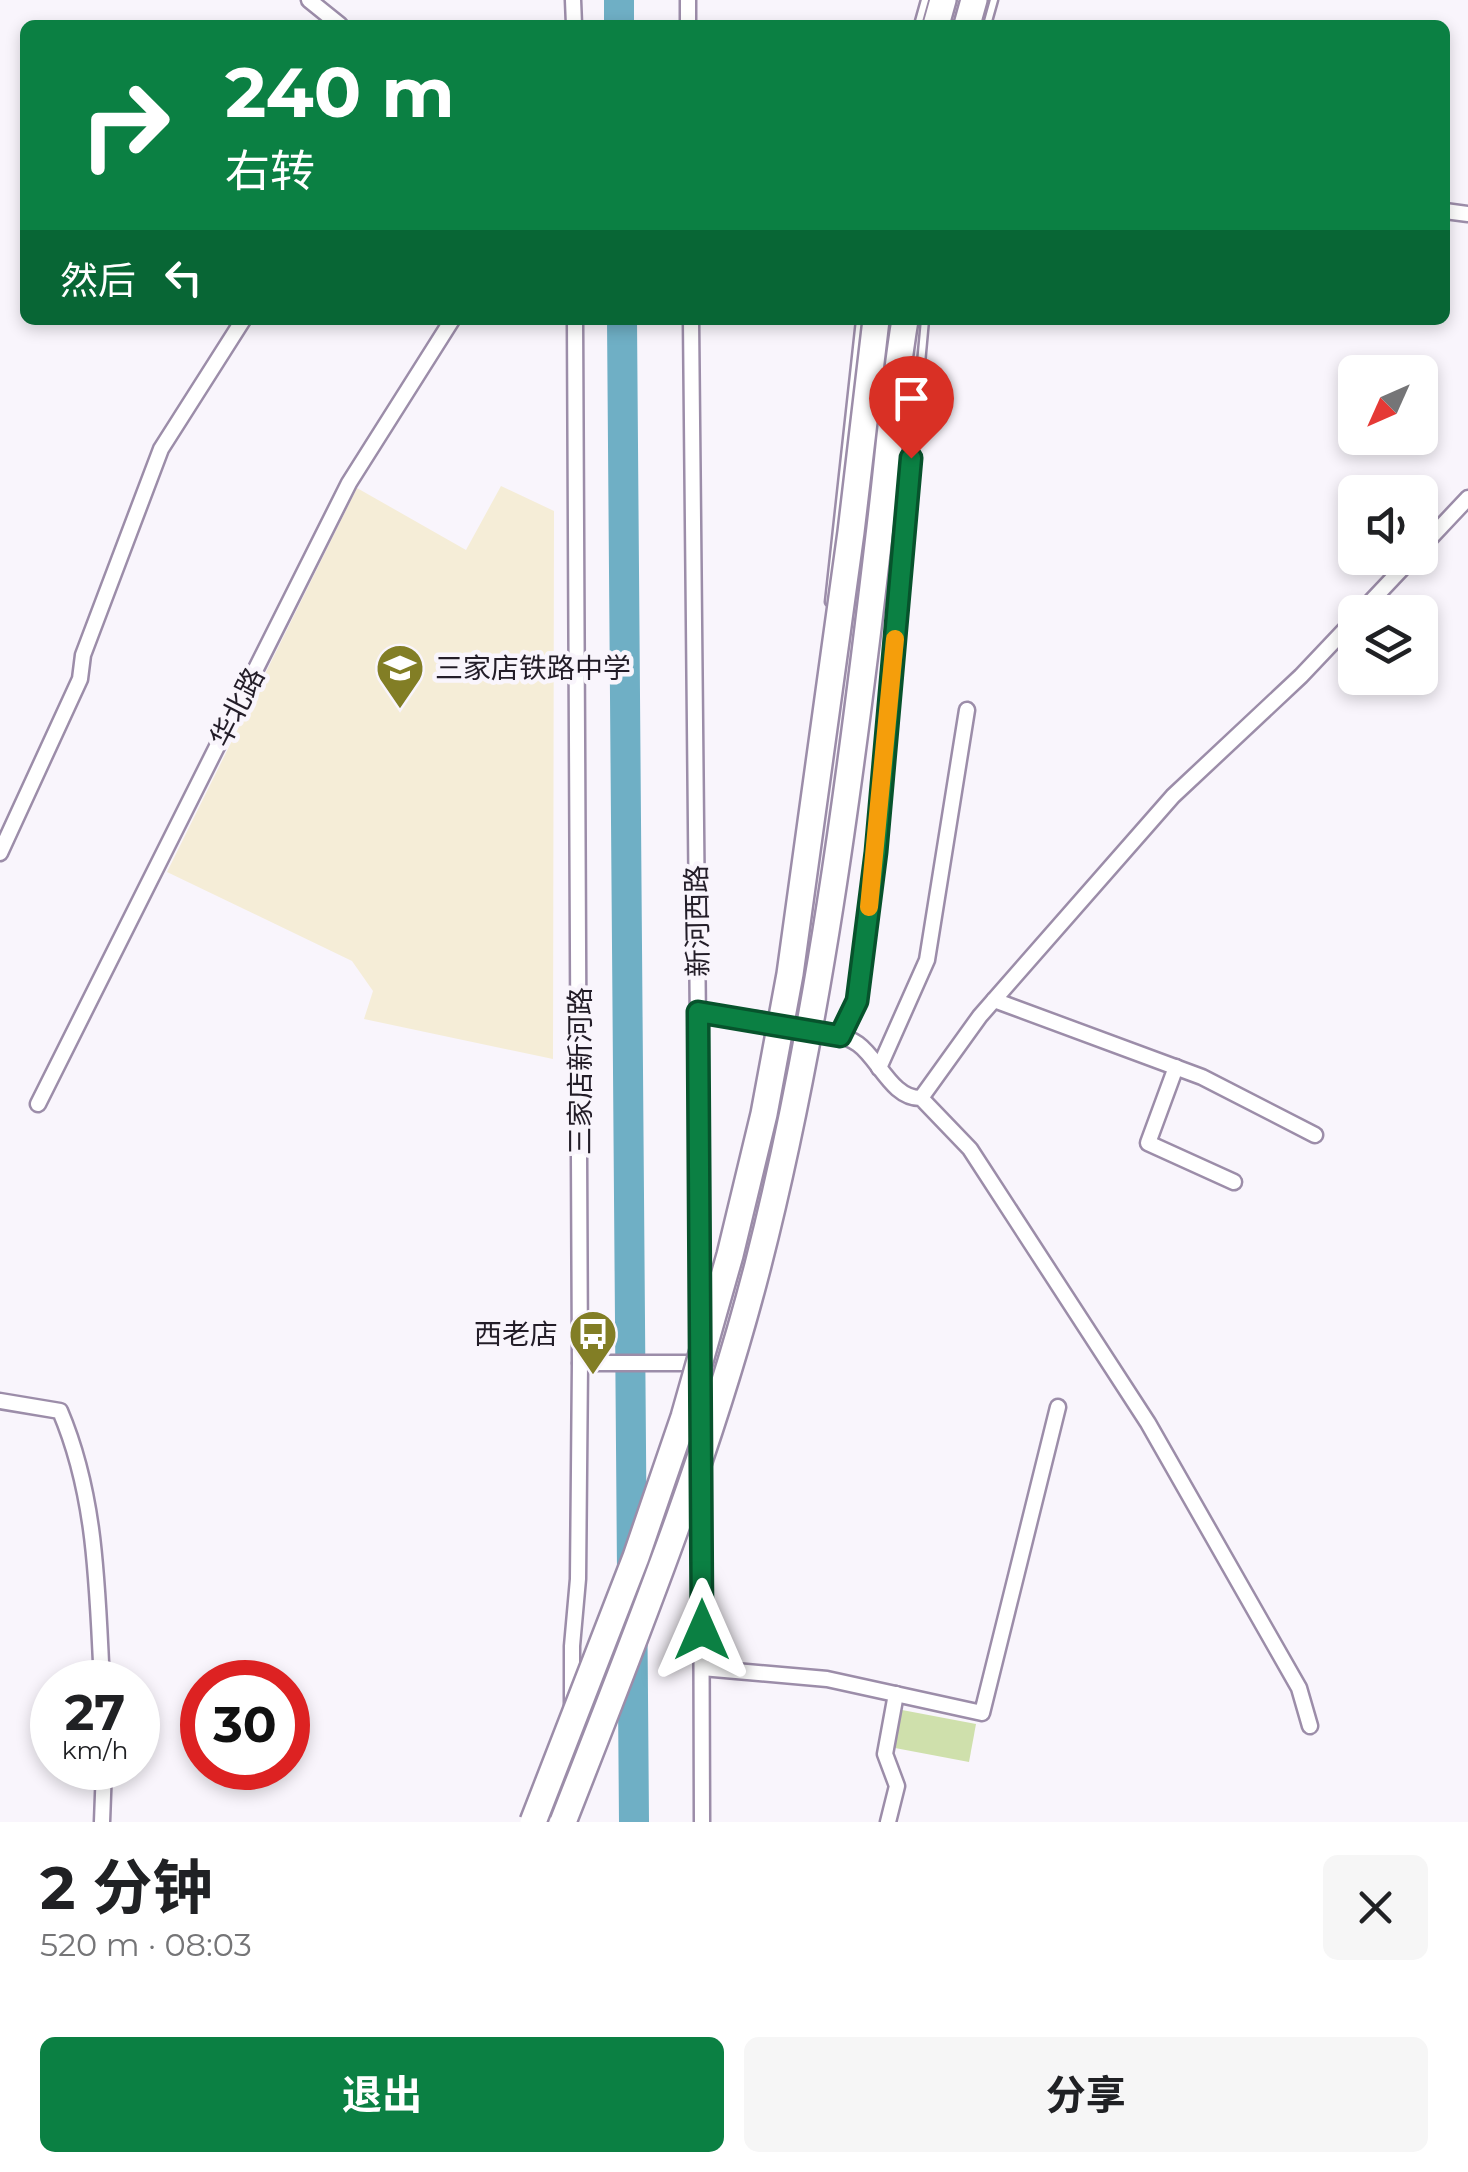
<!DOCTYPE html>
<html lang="zh">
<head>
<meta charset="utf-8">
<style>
	body { margin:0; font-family:Montserrat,"Noto Sans SC",sans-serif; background:#f6f6f6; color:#202124; height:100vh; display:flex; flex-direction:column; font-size:38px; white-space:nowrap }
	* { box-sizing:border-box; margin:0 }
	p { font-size:32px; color:#757577 }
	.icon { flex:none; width:55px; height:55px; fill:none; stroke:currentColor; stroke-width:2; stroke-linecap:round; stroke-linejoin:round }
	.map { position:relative; height:1822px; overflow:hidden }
	.drawer { display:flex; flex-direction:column; background:#fff; flex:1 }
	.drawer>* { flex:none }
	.guide { position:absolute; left:20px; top:20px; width:1430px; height:305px; border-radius:15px; box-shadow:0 5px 15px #0003; background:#0b8043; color:#fff; overflow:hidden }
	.needle { width:65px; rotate:225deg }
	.fabs { position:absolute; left:1338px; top:355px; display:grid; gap:20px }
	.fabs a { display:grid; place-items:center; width:100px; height:100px; border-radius:15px; background:#fff; box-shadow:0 5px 15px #0003; font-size:50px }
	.speed { position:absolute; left:30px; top:1660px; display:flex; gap:20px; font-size:50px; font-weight:700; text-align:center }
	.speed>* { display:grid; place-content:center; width:130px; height:130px; border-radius:50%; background:#fff; box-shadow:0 5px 15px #0003; line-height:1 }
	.speed small { font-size:25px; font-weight:400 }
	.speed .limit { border:15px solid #d22; background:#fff; color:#111 }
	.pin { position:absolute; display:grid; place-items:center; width:85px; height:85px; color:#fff; margin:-102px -42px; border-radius:50% 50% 50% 0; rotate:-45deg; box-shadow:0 0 10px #0007 }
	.pin .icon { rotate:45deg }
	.me { position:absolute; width:110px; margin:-55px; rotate:0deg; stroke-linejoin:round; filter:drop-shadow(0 0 8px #0008) }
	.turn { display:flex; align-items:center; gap:35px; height:210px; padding:0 40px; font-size:45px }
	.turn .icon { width:130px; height:130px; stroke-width:2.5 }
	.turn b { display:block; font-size:70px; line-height:85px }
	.then { display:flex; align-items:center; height:95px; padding:0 40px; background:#0003; gap:20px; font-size:38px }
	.round { display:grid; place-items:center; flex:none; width:105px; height:105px; border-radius:15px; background:#f6f6f6 }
	.overview { display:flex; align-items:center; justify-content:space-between; height:170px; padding:0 40px }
	h1 { font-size:60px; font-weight:700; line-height:75px }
	.primary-button { display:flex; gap:20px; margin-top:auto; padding:20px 40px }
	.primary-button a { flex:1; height:115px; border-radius:15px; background:#0b8043; color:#fff; font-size:40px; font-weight:700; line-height:115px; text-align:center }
	.primary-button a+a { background:#f6f6f6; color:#202124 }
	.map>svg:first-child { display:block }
	.education { fill:#f5edd7 }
	.green { fill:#cfe0ac }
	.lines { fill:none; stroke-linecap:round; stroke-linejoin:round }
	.river { stroke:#6fafc5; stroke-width:30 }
	.service-casing { stroke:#9c8da9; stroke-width:11 }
	.minor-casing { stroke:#9c8da9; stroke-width:19 }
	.motorway-casing { stroke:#9c8da9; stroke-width:30 }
	.service { stroke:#fff; stroke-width:6 }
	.minor { stroke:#fff; stroke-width:14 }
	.motorway { stroke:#fff; stroke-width:25 }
	.motorway-bridge-casing { stroke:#9c8da9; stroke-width:30; stroke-linecap:butt }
	.motorway-bridge { stroke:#fff; stroke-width:25 }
	.route-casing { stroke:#07532c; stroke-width:25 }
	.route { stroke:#0b8043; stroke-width:18 }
	.slow { stroke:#f59e0b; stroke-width:18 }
	.labels { text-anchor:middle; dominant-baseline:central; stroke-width:9; stroke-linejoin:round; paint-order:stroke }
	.poi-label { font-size:28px; fill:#231d28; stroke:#f9f5fc; text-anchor:start }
	.street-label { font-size:28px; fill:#231d28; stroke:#f9f5fc }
</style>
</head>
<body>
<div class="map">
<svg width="1468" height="1822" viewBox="0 0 1468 1822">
	<rect width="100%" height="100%" fill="#f9f5fc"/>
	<!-- education -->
	<polygon class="education" points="501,486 554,511 553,1059 364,1019 373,991 352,961 167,872 357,488 466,550"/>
	<!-- green -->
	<polygon class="green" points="902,1710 976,1724 969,1762 895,1748"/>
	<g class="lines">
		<!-- river -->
		<g class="river">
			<polyline points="619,0 619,25"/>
			<polyline points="622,320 634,1822"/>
		</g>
		<!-- service casing -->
		<g class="service-casing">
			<g id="service">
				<polyline points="918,25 925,0"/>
				<polyline points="987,25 994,0"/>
				<polyline points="829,602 860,320"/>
				<polyline points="841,1035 857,1001 876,852 925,320"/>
			</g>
		</g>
		<!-- minor casing -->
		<g class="minor-casing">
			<g id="minor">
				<polyline points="309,0 340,25"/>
				<polyline points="573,0 574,25"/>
				<polyline points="688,0 688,25"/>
				<polyline points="1445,211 1468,214"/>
				<polyline points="691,320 701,1331"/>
				<polyline points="1420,549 1468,498"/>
				<polyline points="1361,612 1412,558"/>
				<polyline points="0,853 80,679 83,655 161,449 243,320"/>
				<polyline points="994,1000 1202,1077 1315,1135"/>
				<path d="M698,1012c39,6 130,11 160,32 21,15 34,55 63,54l49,51 178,274 151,265 11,38"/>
				<polyline points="1176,1067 1148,1143 1234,1182"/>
				<polyline points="879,1068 927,960 967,710"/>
				<polyline points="921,1098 980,1016 1173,796 1301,676 1355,619"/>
				<polyline points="38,1104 349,483 452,320"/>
				<polyline points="580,1363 701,1363"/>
				<path d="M0,1401l60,10c37,87 37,179 42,271"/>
				<polyline points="701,1478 702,1822"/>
				<polyline points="702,1668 827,1679 982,1713 1058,1407"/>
				<polyline points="572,1706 572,1646 578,1579 580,1363 575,320"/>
				<polyline points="102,1822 104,1768"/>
				<polyline points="888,1822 897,1786 885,1754 896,1694"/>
			</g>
		</g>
		<!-- motorway casing -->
		<g class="motorway-casing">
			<g id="motorway">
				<polyline points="936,25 943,0"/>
				<polyline points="967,25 974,0"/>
			</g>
		</g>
		<!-- service -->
		<use href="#service" class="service"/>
		<!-- minor -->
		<use href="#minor" class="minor"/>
		<!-- motorway -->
		<use href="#motorway" class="motorway"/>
		<!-- motorway-bridge casing -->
		<g class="motorway-bridge-casing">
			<g id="motorway-bridge">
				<polyline points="533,1822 636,1557 684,1417 730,1255 764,1114 790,974 851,532 876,320"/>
				<path d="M563,1822c72,-184 146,-366 195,-557 60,-234 93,-489 121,-729 9,-72 14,-144 26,-216"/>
			</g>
		</g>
		<!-- motorway-bridge -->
		<use href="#motorway-bridge" class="motorway-bridge"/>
	</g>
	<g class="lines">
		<!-- route casing -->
		<g class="route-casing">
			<polyline id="route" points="702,1630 698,1012 840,1036 857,1001 876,852 911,458"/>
		</g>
		<!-- route -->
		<use href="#route" class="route"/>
		<!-- slow -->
		<polyline class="slow" points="869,907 895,639"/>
	</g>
	<!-- icons -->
	<defs>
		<g id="school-pin" transform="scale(2.5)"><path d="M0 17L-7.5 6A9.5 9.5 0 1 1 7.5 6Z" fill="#827e25" stroke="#f9f5fc"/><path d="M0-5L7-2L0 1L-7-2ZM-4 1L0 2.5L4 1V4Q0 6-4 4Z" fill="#fff"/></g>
		<g id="bus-pin" transform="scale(2.5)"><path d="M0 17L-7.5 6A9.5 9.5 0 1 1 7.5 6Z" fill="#827e25" stroke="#f9f5fc"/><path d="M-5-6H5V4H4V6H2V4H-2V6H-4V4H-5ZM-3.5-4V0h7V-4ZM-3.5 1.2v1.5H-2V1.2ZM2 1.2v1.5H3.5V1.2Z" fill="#fff"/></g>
	</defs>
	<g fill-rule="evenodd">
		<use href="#school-pin" x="400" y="668"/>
		<use href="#bus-pin" x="593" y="1334"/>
	</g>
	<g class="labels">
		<!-- poi labels -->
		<g class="poi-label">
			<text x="435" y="668">三家店铁路中学</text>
			<text x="558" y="1334" text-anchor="end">西老店</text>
		</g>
		<!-- street labels -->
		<g class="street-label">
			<text transform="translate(237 707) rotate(-63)">华北路</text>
			<text transform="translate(697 921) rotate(-91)">新河西路</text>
			<text transform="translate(580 1071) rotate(-90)">三家店新河路</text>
		</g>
	</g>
</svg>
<div class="fabs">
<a><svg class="needle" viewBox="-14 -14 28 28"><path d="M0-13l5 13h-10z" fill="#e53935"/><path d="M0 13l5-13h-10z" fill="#757577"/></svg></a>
<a><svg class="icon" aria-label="sound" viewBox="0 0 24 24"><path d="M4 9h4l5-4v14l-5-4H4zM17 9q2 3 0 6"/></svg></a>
<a><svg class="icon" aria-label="layers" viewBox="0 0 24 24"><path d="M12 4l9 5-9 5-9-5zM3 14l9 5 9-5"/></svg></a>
</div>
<div class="speed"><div>27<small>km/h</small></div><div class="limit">30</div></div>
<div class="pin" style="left:911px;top:458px;background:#d93025"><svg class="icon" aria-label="arrive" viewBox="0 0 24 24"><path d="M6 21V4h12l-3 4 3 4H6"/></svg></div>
<svg class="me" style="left:702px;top:1630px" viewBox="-20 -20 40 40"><path d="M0-17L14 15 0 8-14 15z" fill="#0b8043" stroke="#fff" stroke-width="4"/></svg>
<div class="guide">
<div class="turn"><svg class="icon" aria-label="right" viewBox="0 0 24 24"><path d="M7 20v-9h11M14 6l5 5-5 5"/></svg><div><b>240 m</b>右转</div></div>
<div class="then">然后<svg class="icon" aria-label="left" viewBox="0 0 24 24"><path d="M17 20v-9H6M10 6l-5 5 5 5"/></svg></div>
</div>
</div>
<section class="drawer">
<div class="overview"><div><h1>2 分钟</h1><p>520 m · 08:03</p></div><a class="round"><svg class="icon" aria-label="close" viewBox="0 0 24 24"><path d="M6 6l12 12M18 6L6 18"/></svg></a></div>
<div class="primary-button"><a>退出</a><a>分享</a></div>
</section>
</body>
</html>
